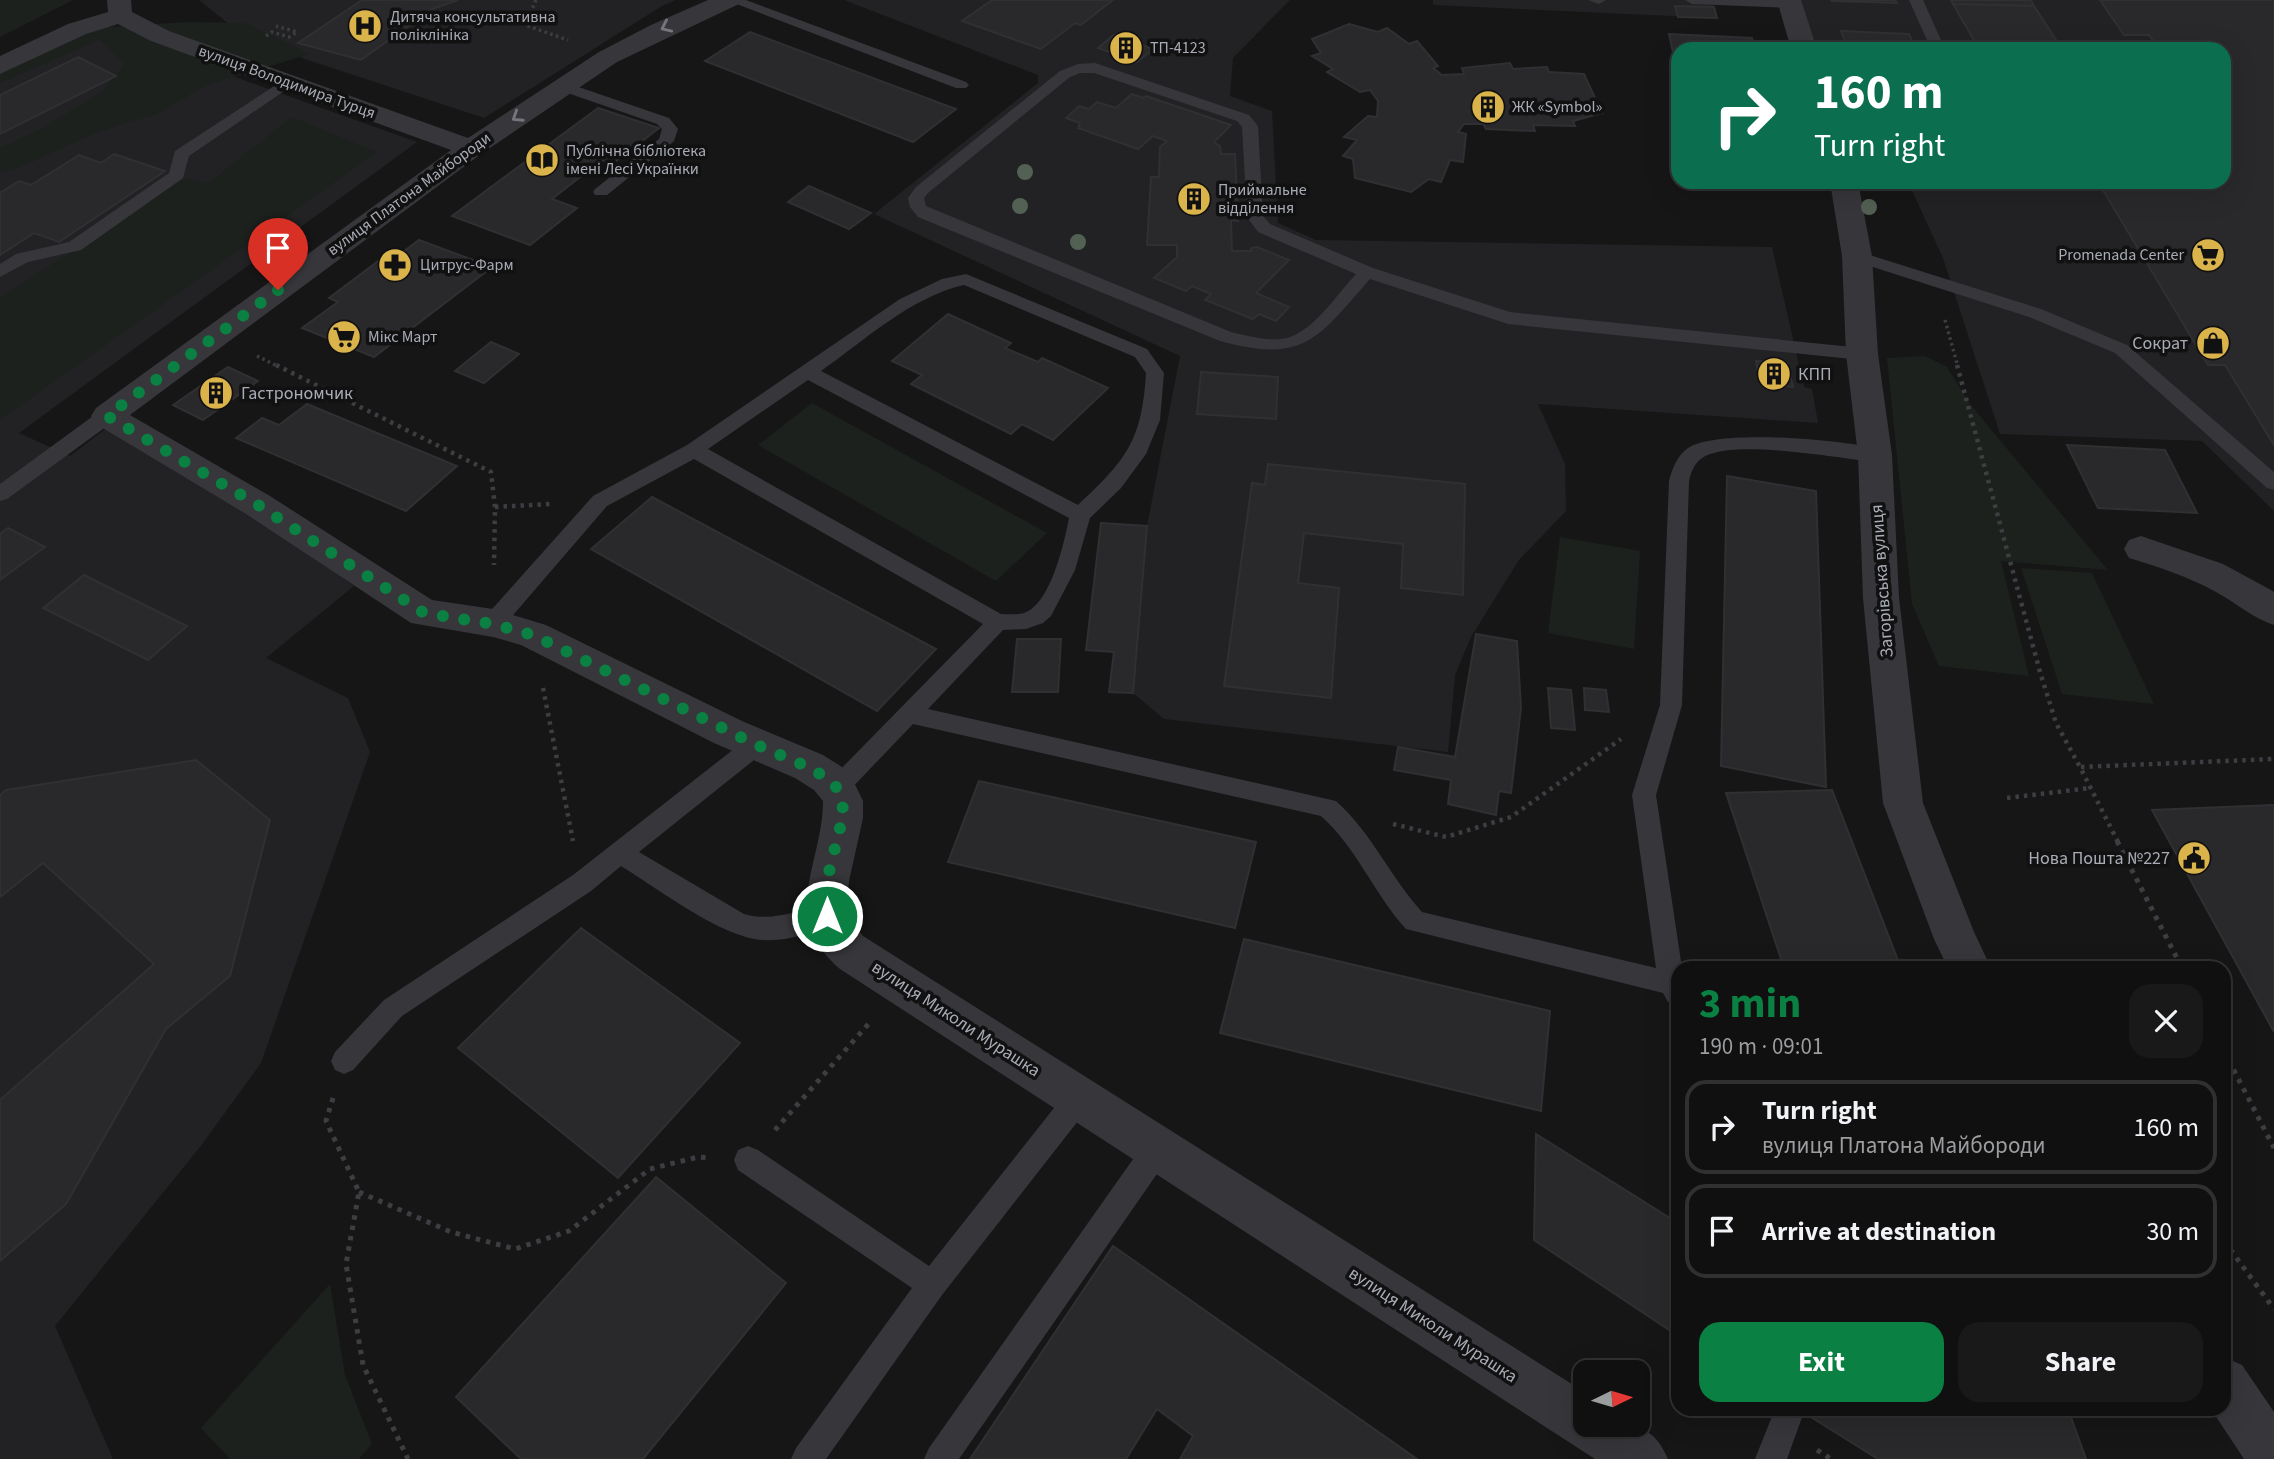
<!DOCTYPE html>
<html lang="en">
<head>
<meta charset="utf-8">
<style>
	body { margin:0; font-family:"Source Sans 3",sans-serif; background:#19191a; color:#f1f3f6; height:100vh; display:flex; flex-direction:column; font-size:26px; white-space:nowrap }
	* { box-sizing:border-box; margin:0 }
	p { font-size:23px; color:#9c9d9f }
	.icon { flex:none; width:38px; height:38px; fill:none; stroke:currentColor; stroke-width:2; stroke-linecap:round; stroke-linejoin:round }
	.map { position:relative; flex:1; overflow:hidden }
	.drawer { position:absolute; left:1671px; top:961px; width:560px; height:455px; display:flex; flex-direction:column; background:#101011; border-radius:21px; box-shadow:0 7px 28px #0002,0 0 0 2px #303031 }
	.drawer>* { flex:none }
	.hud { position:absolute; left:1671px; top:42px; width:560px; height:147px; border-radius:21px; box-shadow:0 7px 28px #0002,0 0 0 2px #303031; background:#0b6e4f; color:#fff; overflow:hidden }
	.needle { width:46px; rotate:85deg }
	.fabs { position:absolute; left:1573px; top:1360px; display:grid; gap:14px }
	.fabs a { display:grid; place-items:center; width:77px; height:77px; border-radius:14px; background:#101011; box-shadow:0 7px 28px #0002,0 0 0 2px #303031; font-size:35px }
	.pin { position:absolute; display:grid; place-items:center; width:60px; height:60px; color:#fff; margin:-72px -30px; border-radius:50% 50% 50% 0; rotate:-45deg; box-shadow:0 0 7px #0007 }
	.pin .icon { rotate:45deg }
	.me { position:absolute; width:77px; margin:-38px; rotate:0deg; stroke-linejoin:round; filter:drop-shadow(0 0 5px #0008) }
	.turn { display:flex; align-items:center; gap:24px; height:147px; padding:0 28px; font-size:32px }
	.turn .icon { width:91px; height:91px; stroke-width:2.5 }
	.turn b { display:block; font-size:49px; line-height:60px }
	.round { display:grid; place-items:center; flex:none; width:74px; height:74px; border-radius:21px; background:#19191a }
	.summary { display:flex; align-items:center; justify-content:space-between; height:119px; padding:0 28px }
	h1 { font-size:42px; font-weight:700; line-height:52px; color:#0b8043 }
	.button { display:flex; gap:14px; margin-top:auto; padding:14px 28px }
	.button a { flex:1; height:80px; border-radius:21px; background:#0b8043; color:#fff; font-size:28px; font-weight:700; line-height:80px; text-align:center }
	.button a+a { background:#19191a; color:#f1f3f6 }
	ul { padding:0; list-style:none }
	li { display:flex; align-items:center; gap:21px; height:94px; margin:0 14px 10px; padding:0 14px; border:4px solid #303031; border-radius:21px }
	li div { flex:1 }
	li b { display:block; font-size:26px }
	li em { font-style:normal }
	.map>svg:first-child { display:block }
	.built { fill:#222224 }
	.green { fill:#1c211d }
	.building { fill:#29292b; stroke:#303033; stroke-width:2 }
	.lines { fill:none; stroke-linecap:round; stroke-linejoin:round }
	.path-far2 { stroke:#3d3e42; stroke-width:3.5; stroke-dasharray:2.5 3.5; stroke-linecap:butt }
	.path-far1 { stroke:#3d3e42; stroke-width:4.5; stroke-dasharray:3.5 5; stroke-linecap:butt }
	.path { stroke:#3d3e42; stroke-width:5; stroke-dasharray:4.5 6; stroke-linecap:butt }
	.service { fill:#37373b; fill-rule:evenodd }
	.minor { fill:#37373b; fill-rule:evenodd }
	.tree { fill:#526154 }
	.oneway { stroke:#76777e }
	.route { stroke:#0b8043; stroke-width:12; stroke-dasharray:0 21.6 }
	.labels { text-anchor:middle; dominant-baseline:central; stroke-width:7; stroke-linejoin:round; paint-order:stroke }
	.far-poi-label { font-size:16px; fill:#a9acb5; stroke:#111112; text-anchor:start }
	.far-street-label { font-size:16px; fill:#a9acb5; stroke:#111112 }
	.poi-label { font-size:18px; fill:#a9acb5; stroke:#111112; text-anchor:end }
	.street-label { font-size:18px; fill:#a9acb5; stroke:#111112 }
</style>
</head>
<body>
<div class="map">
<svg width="2274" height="1459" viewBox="0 0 2274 1459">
	<rect width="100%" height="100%" fill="#161617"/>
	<!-- built -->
	<g class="built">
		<polygon points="199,0 676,0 662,6 484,118 250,41"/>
		<polygon points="844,0 1290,0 1233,58 1230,96 1272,111 1278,223 1316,240 1772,247 1804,387 1812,389 1818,423 1538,404 1565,464 1566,511 1519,560 1471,637 1455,675 1448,752 1164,719 1133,693 1147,526 1180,356 874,214 1038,83 1038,75"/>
		<polygon points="1433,0 1711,0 1717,18 1433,5"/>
		<polygon points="1794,0 2274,0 2274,511 2202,441 2000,434 1943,258 1908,182 2224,182 2224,49 1812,49"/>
		<polygon points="101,29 417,142 19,433 70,456 108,427 183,467 354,586 266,658 348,698 370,752 261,1063 200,1147 55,1326 113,1459 0,1459 0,82"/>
	</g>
	<!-- green -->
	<g class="green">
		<polygon points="0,0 73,0 0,37"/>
		<polygon points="187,22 245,23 310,54 206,85 157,114 100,131 20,167 0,172 0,148 43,128 104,90 125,63 99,40 0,83 0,73 92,28"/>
		<polygon points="292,117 377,152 0,420 0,298 185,178 207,184"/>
		<polygon points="1925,356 1947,367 1970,404 2108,570 2001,561 2029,676 1939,666 1912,604 1887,358"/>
		<polygon points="812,403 1047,533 996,581 758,445"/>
		<polygon points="1560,537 1640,551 1634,649 1548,633"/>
		<polygon points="2021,568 2092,573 2154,704 2062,694"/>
		<polygon points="330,1284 345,1375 372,1444 359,1459 230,1459 201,1428"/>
	</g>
	<!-- building -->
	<g class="building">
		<polygon points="362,0 458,0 432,9 361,60 298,43"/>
		<polygon points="992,0 1113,0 1081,25 1075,23 1041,49 962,21"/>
		<polygon points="1831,0 1895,0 1897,3 1832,1"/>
		<polygon points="1951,0 2031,0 2034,6 1953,4"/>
		<polygon points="2100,0 2274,0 2274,445 2225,365 2208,365 2098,182 2224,182 2224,49 2159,49 2149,35 2124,35"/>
		<polygon points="1953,4 2034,6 2062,49 1979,49"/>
		<polygon points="1675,6 1714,7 1717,18 1678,17"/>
		<polygon points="1349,24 1378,32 1387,28 1409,44 1417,41 1438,66 1433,68 1442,75 1464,74 1462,68 1510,63 1513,69 1547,67 1549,72 1584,74 1602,113 1573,121 1575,126 1533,125 1535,131 1486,129 1483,124 1464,124 1458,132 1466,134 1463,162 1450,160 1441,182 1429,179 1411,192 1355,178 1353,159 1343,156 1357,140 1344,137 1368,116 1377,117 1378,101 1370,90 1360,92 1327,72 1333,69 1312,56 1321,53 1312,39"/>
		<polygon points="1841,31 1909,34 1915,49 1848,49"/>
		<polygon points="750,32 956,109 913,142 705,61"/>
		<polygon points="1669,34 1752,38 1755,49 1678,49 1678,66 1676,66"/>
		<polygon points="1114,35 1153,49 1137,62 1098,48"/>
		<polygon points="78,57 116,76 0,134 0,95"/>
		<polygon points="1132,94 1144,98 1146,96 1231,125 1214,142 1220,146 1221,154 1235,154 1238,221 1231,220 1232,251 1251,251 1251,248 1257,247 1289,260 1256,293 1289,307 1276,321 1259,314 1253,319 1205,300 1211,294 1192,286 1186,291 1154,278 1177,257 1177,245 1147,245 1151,177 1159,177 1160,147 1167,141 1153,136 1138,149 1078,128 1080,123 1066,118 1079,106 1089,109 1097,102 1116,108"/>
		<polygon points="598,108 659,128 612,164 602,160 552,199 577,208 530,245 452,216"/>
		<polygon points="114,154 165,171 59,242 34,233 0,255 0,193 19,181 31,185 79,155 101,163"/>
		<polygon points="809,186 871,213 849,229 788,202"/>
		<polygon points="419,240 492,267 374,357 302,328 338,302 329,298 382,258 391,261"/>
		<polygon points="948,314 1011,343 1005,348 1038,362 1042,358 1108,388 1053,440 1022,424 1011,434 911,384 922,375 892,361"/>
		<polygon points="491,342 519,354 484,383 455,371"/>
		<polygon points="1756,361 1787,363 1793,387 1760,384"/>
		<polygon points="228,367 258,381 203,420 173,405"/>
		<polygon points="1201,372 1278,377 1276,419 1197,414"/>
		<polygon points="307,404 457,466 406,511 236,438 262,418 279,425"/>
		<polygon points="2067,445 2165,450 2197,513 2098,508"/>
		<polygon points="1268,464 1465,484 1463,595 1401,588 1403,544 1304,533 1298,583 1339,588 1331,698 1224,686 1252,483 1265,485"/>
		<polygon points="1727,476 1816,491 1826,787 1721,766"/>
		<polygon points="652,497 936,649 877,711 591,549"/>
		<polygon points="1101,523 1147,526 1133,693 1109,692 1114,652 1086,650"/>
		<polygon points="8,528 45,547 0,580 0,534"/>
		<polygon points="84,575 187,626 148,660 43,608"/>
		<polygon points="1476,634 1517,641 1521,708 1511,793 1499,791 1496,815 1448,804 1451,780 1394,770 1398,747 1455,757"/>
		<polygon points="1017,639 1061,639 1058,692 1012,692"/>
		<polygon points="1548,688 1571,690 1575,730 1551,728"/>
		<polygon points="1584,688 1606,690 1609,712 1585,710"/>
		<polygon points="196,760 270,820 230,976 166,1029 66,1204 0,1261 0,1100 154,964 43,863 0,897 0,795 6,790"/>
		<polygon points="979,781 1256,842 1235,928 948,862"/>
		<polygon points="1832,790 1901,968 1784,968 1726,793"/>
		<polygon points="2274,805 2274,1032 2152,810"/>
		<polygon points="581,928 740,1043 618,1178 458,1048"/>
		<polygon points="1244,939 1550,1011 1541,1111 1220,1033"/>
		<polygon points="1536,1134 1678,1223 1678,1336 1534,1240"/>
		<polygon points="656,1177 786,1283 643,1459 521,1459 456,1397"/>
		<polygon points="1113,1246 1417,1459 1180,1459 1193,1436 1157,1409 1126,1459 970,1459"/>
		<polygon points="1814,1409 2068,1409 2086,1459 1878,1459 1811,1417"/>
	</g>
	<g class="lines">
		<!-- path-far2 -->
		<g class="path-far2">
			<polyline points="536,0 525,25 568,40"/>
			<polyline points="266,36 272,32 289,37 297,32 276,26"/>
			<polyline points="1945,320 1958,367"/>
			<polyline points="257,356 279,367"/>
		</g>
		<!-- path-far1 -->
		<g class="path-far1">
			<polyline points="276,365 491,472 495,507 494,565"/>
			<polyline points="1957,365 2040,672 2056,723 2080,767"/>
			<polyline points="495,507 550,504"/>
			<polyline points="543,688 573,841"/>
			<polyline points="2007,798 2090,788"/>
			<polyline points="1393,824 1446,837 1511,817 1621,739"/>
			<polyline points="2118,842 2080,767 2274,759"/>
		</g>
		<!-- path -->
		<g class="path">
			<polyline points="2117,841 2182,968"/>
			<polyline points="2224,1051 2274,1148"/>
			<polyline points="333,1098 326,1121 359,1192 346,1264 363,1365 408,1459"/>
			<polyline points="775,1130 871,1021"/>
			<polyline points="359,1192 451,1232 515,1249 569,1231 650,1169 698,1157 710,1158"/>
			<polyline points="2224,1241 2274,1309"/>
			<polyline points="1817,1450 1831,1459"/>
		</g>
		<!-- service -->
		<g class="service">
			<polygon points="726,0 746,0 966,82 969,85 966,88 956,88"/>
			<polygon points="1588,0 1606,0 1599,4"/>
			<polygon points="1685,0 1791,0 1797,4 1790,8 1692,4"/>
			<polygon points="1909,0 1923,0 1945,49 1931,49"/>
			<path d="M1095,63l154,52 9,11 5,90 7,8 103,44 137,44 352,36 9,6 -9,6 -354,-36 -138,-45c-53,60 -65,85 -150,62l-302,-124 -8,-10 -2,-9 8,-11 144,-116 18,-7zM1080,73h14l143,48 5,6 5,90 11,15 98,42c-19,20 -41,56 -69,64 -18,4 -39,-2 -56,-6l-305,-126 -2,-8 4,-5 142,-116z"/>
			<polygon points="288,77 293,79 296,82 293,85 189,156 183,178 81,250 28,262 0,277 0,264 16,254 69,242 169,173 175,151"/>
			<polygon points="564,82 669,118 678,129 674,141 607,195 595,195 593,192 595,189 659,139 662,129 657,124 559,90 556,87 559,84"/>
			<polygon points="1857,251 2041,309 2127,345 2274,472 2274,490 2267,488 2115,353 2029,317 1851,260 1848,256"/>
			<path d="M966,274l181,75 17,24 -4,47 -14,34 -25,34 -31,30 -15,52 -24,46 -8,7 -17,6 -23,1 -75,79 408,92c36,32 54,76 86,111l234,56 -24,-173 28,-90 9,-224c3,-12 8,-25 19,-33 29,-20 159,-8 194,2l3,5 -3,5 -7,2c-37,-4 -145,-24 -173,-4 -8,6 -11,14 -13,23l-7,224 -26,90 26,173h-4v37l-10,-3 -5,-9 -257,-64c-32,-35 -49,-81 -85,-113l-408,-92 -68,71 -8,3 -8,-3 -4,-7 4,-7 154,-157 -289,-165 -87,47 -106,123 -8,2 -8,-2 -3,-6 3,-6 108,-121 94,-51 213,-146 42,-20zM964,285l171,72 11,16c-4,68 -20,87 -68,132l-257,-134c44,-31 90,-74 143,-86zM808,380l261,138c-5,25 -18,86 -45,95 -7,2 -16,1 -23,1l-293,-165z"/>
			<polygon points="107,410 114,411 117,416 114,421 7,499 0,501 0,484 100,411"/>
			<path d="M756,736l8,2 3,7 -3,7 -125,100 105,62c35,11 70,-14 92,-6l3,8 -3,8c-23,8 -49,18 -73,16 -41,-2 -106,-52 -142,-74l-30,25 -189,125 -49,54 -9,4 -9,-4 -4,-9 4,-9 49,-52 189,-125 175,-137z"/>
			<polygon points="1079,1085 1089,1089 1093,1098 1089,1107 942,1295 826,1459 791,1459 796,1448 912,1288 738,1170 734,1160 738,1150 748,1146 758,1150 929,1266 1069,1089"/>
			<polygon points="1158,1134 1168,1138 1172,1148 1168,1158 959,1459 924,1459 929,1448 1148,1138"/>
			<polygon points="1775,1409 1805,1409 1787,1459 1755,1459"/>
		</g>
		<!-- minor -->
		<g class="minor">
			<path d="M107,0h24l1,12 37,19 299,107 131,-86 52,-27 57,-25h32l-3,5 -120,57 -136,92 -351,261 140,81 162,104 61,9 53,16 196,96 81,34 19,12 8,7 13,27v17l-14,63 -2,22 3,16 13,17 723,457v31c38,0 65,-6 82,35h-73l-755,-490c-62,-54 -17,-105 -17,-168l-9,-11 -19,-12 -81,-35 -193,-98 -28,-8 -82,-14 -165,-109 -150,-90 -5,-8 5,-8 355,-258 -300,-109 -33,-17 -32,10 -86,40v-18l68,-32 40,-12z"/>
			<polygon points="1777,0 1801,0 1817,49 1791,49"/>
			<polygon points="1830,182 1858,182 1872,256 1878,354 1892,455 1899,598 1923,803 1974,932 1991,968 1948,968 1934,939 1883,803 1863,598 1858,455 1846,354 1842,256"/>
			<path d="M2141,536l82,28 48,26 3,2v33c-21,-7 -38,-22 -58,-33 -27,-15 -57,-25 -87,-34l-5,-9 5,-9z"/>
			<polygon points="2224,1357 2242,1365 2274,1412 2274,1459 2244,1459 2211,1409 2224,1409"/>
		</g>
	</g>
	<!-- trees -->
	<g class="tree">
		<circle cx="1025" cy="172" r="8"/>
		<circle cx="1020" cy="206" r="8"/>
		<circle cx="1869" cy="207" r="8"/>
		<circle cx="1078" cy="242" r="8"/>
	</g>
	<!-- one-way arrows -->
	<defs><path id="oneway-chevron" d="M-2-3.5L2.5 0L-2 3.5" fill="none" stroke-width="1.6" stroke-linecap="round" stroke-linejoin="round" transform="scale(1.75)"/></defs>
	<g class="oneway">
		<use href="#oneway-chevron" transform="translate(666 27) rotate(155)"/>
		<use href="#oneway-chevron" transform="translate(517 117) rotate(147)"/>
	</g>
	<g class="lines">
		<!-- route -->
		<polyline class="route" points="278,290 107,416 258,505 424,613 493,624 533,635 757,745 815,770 837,788 844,812 827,880 827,916"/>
	</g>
	<!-- icons -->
	<defs>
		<g id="hospital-disc" transform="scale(1.75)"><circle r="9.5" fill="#dab34a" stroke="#111112"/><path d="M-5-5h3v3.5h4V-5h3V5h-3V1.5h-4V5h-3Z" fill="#111"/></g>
		<g id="building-disc" transform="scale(1.75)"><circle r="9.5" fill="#dab34a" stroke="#111112"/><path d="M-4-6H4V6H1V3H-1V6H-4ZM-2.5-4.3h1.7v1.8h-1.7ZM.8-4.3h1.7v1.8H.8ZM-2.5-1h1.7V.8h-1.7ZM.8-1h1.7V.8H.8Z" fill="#111"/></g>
		<g id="library-disc" transform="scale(1.75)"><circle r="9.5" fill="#dab34a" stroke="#111112"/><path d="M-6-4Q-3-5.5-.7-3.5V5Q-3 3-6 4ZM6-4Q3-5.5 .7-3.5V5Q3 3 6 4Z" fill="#111"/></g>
		<g id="supermarket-disc" transform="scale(1.75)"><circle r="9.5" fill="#dab34a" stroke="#111112"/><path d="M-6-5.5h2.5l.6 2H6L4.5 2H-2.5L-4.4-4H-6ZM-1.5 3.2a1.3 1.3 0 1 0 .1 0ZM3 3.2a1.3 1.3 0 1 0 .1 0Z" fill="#111"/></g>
		<g id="pharmacy-disc" transform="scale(1.75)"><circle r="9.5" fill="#dab34a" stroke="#111112"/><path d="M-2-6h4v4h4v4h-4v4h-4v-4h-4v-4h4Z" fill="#111"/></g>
		<g id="shop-disc" transform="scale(1.75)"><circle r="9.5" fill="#dab34a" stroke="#111112"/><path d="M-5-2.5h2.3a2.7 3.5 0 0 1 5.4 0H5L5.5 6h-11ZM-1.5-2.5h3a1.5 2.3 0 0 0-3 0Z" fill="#111"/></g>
		<g id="civic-disc" transform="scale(1.75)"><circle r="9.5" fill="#dab34a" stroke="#111112"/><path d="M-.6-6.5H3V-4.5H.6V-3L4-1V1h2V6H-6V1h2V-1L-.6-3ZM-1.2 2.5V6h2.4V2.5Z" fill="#111"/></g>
	</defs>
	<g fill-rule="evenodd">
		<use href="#hospital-disc" x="365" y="26"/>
		<use href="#building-disc" x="1126" y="48"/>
		<use href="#building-disc" x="1488" y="107"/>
		<use href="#library-disc" x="542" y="160"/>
		<use href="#building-disc" x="1194" y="199"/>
		<use href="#supermarket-disc" x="2208" y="255"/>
		<use href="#pharmacy-disc" x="395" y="265"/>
		<use href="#supermarket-disc" x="344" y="337"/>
		<use href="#shop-disc" x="2213" y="343"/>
		<use href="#building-disc" x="1774" y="374"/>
		<use href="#building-disc" x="216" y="393"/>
		<use href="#civic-disc" x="2194" y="858"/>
	</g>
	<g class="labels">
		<!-- far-poi labels -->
		<g class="far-poi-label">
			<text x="390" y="17">Дитяча консультативна<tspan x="390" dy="18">поліклініка</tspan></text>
			<text x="1150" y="48">ТП-4123</text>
			<text x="1512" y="107">ЖК «Symbol»</text>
			<text x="566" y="151">Публічна бібліотека<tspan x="566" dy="18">імені Лесі Українки</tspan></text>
			<text x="1218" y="190">Приймальне<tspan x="1218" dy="18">відділення</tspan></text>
			<text x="2184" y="255" text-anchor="end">Promenada Center</text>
			<text x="420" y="265">Цитрус-Фарм</text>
			<text x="368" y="337">Мікс Март</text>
		</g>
		<!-- far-street labels -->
		<g class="far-street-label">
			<text transform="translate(287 82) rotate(20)">вулиця Володимира Турця</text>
			<text transform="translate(409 194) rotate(-36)">вулиця Платона Майбороди</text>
		</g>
		<!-- poi labels -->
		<g class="poi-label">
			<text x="2188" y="343">Сократ</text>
			<text x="1798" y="374" text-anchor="start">КПП</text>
			<text x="241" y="393" text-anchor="start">Гастрономчик</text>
			<text x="2170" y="858">Нова Пошта №227</text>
		</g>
		<!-- street labels -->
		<g class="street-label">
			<text transform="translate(1882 581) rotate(-94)">Загорівська вулиця</text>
			<text transform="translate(956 1019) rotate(33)">вулиця Миколи Мурашка</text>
			<text transform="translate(1433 1325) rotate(33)">вулиця Миколи Мурашка</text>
		</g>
	</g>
</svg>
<div class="fabs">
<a><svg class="needle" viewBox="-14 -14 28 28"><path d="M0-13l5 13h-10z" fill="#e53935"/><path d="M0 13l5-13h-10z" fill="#9c9d9f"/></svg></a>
</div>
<div class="pin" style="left:278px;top:290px;background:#d93025"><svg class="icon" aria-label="arrive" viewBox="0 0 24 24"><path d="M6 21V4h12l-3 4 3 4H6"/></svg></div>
<svg class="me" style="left:827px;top:916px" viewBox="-20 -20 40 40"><circle r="17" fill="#0b8043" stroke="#fff" stroke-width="3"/><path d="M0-11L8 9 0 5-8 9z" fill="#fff"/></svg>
<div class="hud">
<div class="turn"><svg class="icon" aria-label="right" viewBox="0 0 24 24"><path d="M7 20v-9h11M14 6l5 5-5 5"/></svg><div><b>160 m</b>Turn right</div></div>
</div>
<section class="drawer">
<div class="summary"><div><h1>3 min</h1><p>190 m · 09:01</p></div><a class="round"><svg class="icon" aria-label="close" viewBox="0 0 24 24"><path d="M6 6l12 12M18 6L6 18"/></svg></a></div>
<ul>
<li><svg class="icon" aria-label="right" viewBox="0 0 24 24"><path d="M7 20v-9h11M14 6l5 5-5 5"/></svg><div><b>Turn right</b><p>вулиця Платона Майбороди</p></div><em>160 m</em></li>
<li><svg class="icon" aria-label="arrive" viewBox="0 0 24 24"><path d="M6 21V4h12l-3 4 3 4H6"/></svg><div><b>Arrive at destination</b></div><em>30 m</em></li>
</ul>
<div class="button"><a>Exit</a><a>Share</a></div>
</section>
</div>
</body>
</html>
